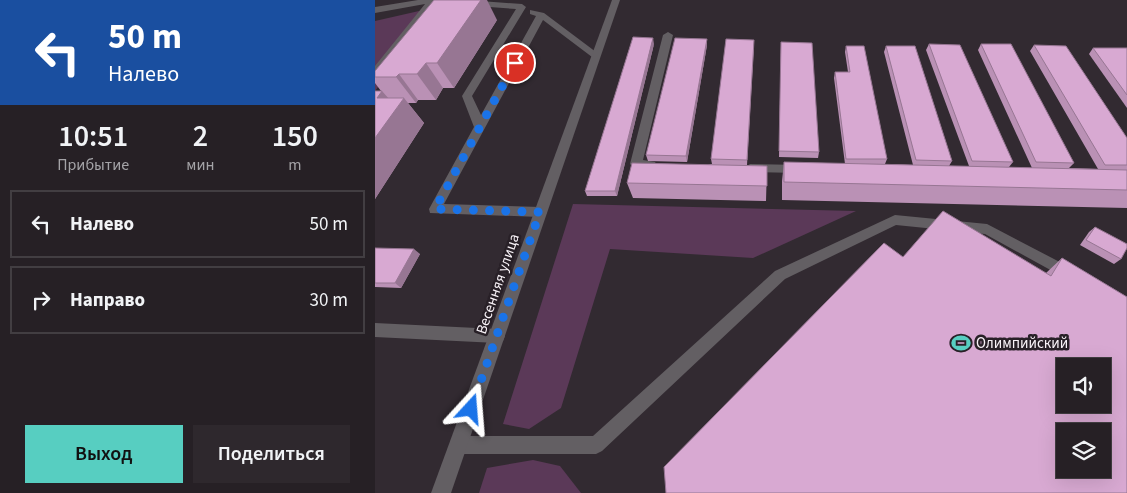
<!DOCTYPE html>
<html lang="ru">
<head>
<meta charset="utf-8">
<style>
	body { margin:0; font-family:"Source Sans 3",sans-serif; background:#2e282d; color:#f1f3f6; height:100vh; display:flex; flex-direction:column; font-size:19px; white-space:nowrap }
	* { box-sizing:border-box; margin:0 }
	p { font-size:16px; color:#a4a3a7 }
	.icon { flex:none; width:28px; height:28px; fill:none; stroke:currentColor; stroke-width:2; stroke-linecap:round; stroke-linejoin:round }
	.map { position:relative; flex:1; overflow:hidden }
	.sheet { display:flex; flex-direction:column; background:#262025; width:375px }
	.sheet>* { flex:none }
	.banner { background:#1a4fa0; color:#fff; overflow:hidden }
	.fabs { position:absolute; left:681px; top:358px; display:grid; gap:10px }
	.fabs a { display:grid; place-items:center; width:55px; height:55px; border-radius:0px; background:#262025; box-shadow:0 5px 20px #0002,0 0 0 1px #423e42; font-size:25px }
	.pin { position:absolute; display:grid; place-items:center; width:42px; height:42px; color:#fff; margin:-21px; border:2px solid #fff; border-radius:50%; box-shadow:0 1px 5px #0007 }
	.me { position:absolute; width:55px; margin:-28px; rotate:19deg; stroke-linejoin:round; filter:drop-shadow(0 0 4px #0008) }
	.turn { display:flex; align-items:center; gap:18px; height:105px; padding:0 25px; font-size:22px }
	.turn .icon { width:65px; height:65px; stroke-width:2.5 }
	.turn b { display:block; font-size:35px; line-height:42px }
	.eta { display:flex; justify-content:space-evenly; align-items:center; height:85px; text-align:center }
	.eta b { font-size:30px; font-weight:600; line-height:35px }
	.primary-button { display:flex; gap:10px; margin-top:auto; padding:10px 25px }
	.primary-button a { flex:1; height:58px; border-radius:0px; background:#57cec1; color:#111; font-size:20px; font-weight:600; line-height:58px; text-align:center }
	.primary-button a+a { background:#2e282d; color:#f1f3f6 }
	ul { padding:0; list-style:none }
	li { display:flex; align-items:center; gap:15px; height:68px; margin:0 10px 8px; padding:0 15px; border:2px solid #423e42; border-radius:0px }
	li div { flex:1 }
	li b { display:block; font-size:19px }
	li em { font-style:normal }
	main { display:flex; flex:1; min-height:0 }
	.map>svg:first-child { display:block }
	.green { fill:#5b3958 }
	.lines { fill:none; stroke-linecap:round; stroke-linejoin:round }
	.service { fill:#635f63; fill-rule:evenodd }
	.minor { fill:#635f63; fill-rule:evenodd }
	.wall { fill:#ba91b5 }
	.shaded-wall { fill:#977693 }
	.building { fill:#d8a9d2; stroke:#977693; fill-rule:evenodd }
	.route { stroke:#1a73e8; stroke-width:9; stroke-dasharray:0 16.2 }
	.labels { text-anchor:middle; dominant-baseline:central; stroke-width:5; stroke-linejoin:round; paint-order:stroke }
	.street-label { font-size:15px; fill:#f9f3f8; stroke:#282027 }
	.poi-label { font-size:15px; fill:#f9f3f8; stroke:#282027; text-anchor:start }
</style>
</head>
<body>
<main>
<section class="sheet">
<div class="banner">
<div class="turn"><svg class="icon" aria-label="left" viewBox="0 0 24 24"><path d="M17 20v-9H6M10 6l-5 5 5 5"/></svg><div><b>50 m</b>Налево</div></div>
</div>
<div class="eta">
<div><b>10:51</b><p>Прибытие</p></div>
<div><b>2</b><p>мин</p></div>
<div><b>150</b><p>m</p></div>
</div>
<ul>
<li><svg class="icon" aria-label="left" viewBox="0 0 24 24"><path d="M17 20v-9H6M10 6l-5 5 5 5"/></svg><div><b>Налево</b></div><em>50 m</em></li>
<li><svg class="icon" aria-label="right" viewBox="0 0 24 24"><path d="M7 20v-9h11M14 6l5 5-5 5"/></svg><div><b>Направо</b></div><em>30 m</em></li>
</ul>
<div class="primary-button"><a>Выход</a><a>Поделиться</a></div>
</section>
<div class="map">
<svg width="752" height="493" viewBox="0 0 752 493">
	<rect width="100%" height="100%" fill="#322a31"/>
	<!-- green -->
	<g class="green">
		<polygon points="66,6 0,91 0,21"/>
		<polygon points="198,204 481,211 378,258 235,249 186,408 154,429 128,424"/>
		<polygon points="158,460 185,466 206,493 104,493 112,468"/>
	</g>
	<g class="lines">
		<!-- service -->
		<g class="service">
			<polygon points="43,0 92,0 147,4 151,7 97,96 106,115 161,16 155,14 155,10 169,13 225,55 223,57 217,57 168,20 69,204 165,207 170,208 172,212 170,216 165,217 55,213 54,209 99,127 87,96 141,9 60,3 4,75 0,76 0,66 50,4 0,13 0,7"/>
			<path d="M293,32l5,3 -30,125 12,2 2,3c-5,7 -22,6 -27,-1l33,-129z"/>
			<polygon points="375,164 426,165 432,169 426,173 375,172 369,168"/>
			<polygon points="520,215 612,224 700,270 702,274 700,278 695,280 690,278 610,234 521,225 410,279 227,451 221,454 84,454 78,451 75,445 78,439 84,436 218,436 400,271"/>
			<polygon points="0,323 122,329 128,331 130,336 128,341 122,343 0,337"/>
		</g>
		<!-- minor -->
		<polygon class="minor" points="237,0 245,0 76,493 56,493"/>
	</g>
	<!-- wall -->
	<g class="wall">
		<polygon points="122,20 79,88 68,88 61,100 43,100 41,103 33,103 49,123 0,199 0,91 6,91 0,83 0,71"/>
		<polygon points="332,39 332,45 312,162 273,161 271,155"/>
		<polygon points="279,44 242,196 212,196 210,191"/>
		<polygon points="554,44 638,162 634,167 657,168 603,50 606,44 699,163 694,168 723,169 655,51 659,45 752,138 752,208 407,200 407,181 409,162 470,164 459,78 460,72 473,72 470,52 471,46 512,159 510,164 538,165 509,52 511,46 577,161 574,166 594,166 551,50"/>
		<polygon points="379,45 372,165 392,166 391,201 258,198 252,183 337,164 336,159"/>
		<polygon points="406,48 444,152 443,158 404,157"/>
		<polygon points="718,48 752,48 752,108 714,54"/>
		<polygon points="720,227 746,259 739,264 705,245 714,232"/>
		<polygon points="0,248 45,254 26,288 0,287"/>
		<polygon points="528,257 671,273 687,258 752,297"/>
	</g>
	<!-- shaded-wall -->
	<g class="shaded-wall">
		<polygon points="98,0 112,0 122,20 79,88 62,63"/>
		<polygon points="278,38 279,44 242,196 240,191"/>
		<polygon points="332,39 332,45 312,162 311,156"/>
		<polygon points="51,63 68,88 61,100 42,74"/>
		<polygon points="24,74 43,100 41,103 21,77"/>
		<polygon points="7,91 22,108 29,98 49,123 0,199 0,138 2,98"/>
		<polygon points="39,249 45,254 26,288 20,283"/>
	</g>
	<!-- building -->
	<g class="building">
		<polygon points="59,0 106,0 62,63 51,63 42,74 24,74 21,77 0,77 0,71"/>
		<polygon points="258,37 278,38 240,191 210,191"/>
		<polygon points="300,38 332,39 311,156 271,155"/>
		<polygon points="351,39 379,40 372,160 336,159"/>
		<polygon points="406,42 437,43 444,152 404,151"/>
		<polygon points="554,44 585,45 638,162 597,161"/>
		<polygon points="606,44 636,44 699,163 661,162"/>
		<polygon points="659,45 691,46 752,138 752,165 730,165"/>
		<polygon points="471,46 489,46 512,159 471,159 460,72 475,72"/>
		<polygon points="511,46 540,46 577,161 541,160"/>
		<polygon points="718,48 752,48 752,95"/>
		<polygon points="0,91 7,91 2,98 29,98 0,138"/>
		<polygon points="409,162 752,170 752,190 409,182"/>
		<polygon points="257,163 392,166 392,186 252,183"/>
		<path d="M568,211l108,65 11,-18 65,39v196h-461l-2,-26 220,-224 19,14zM690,366h38v38h-38zM690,431h38v38h-38z"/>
		<polygon points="720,227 752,244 752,248 746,259 711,240"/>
		<polygon points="0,248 39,249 20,283 0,283"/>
	</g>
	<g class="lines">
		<!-- route -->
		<polyline class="route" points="96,409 165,212 60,209 140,63"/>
	</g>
	<!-- icons -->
	<defs>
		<g id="stadium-bare" transform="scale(1.5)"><path d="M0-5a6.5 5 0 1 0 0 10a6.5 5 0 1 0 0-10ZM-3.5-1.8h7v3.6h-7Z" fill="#57cec1" stroke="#282027" stroke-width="2.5" paint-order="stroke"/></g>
	</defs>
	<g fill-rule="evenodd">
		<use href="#stadium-bare" x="586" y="343"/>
	</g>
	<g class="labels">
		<!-- street labels -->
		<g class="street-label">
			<text transform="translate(123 284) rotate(-71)">Весенняя улица</text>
		</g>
		<!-- poi labels -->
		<g class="poi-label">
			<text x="601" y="343">Олимпийский</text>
		</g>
	</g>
</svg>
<div class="fabs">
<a><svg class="icon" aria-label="sound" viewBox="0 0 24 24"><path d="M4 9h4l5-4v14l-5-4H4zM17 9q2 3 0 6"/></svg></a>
<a><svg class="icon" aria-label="layers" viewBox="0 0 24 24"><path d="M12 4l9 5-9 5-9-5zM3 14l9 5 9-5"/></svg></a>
</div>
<div class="pin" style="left:140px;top:63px;background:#d93025"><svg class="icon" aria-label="arrive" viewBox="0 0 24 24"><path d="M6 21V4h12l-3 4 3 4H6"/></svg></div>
<svg class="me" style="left:96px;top:409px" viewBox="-20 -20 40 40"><path d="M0-17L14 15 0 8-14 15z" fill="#1a73e8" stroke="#fff" stroke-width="4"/></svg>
</div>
</main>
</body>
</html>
